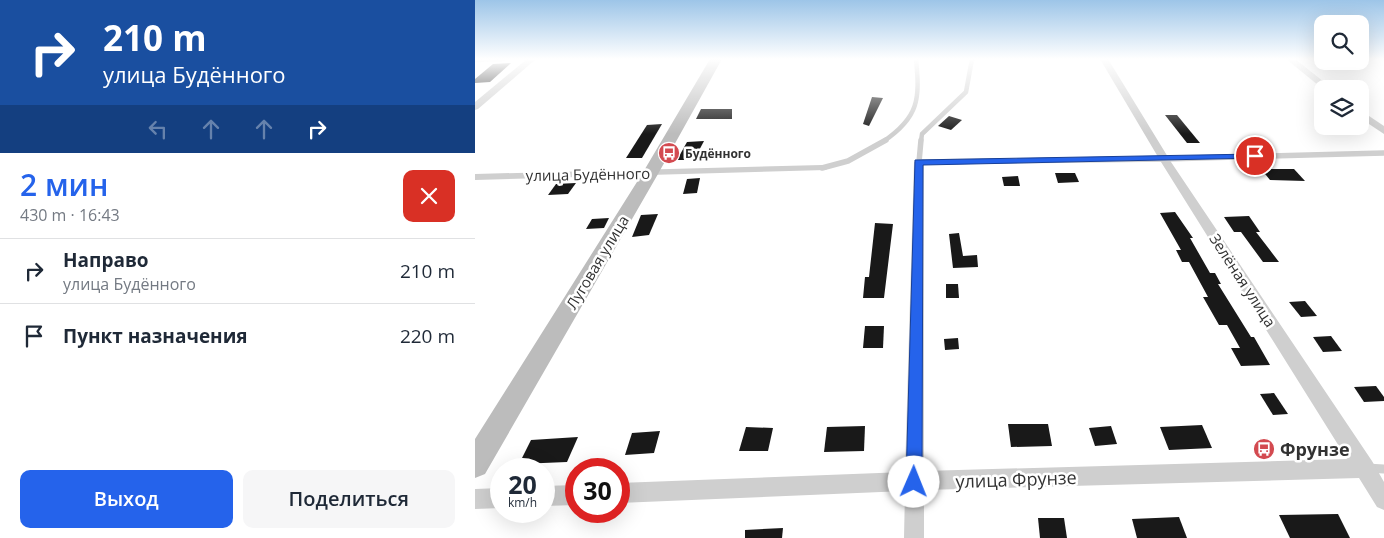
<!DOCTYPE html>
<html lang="ru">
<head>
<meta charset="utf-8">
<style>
	body { margin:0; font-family:"Open Sans",sans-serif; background:#f6f6f7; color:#1f2937; height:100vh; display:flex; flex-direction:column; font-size:19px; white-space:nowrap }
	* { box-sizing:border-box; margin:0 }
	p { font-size:16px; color:#747a83 }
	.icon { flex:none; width:28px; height:28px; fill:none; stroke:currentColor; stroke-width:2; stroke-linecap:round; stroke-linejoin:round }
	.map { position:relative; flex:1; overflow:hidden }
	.side { display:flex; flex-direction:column; background:#fff; width:475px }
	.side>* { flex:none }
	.top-card { background:#1a4fa0; color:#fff; overflow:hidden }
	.tools { position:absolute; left:839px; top:15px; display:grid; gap:10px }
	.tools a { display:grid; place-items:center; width:55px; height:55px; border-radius:10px; background:#fff; box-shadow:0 5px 20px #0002; font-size:25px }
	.speed { position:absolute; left:15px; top:458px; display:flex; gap:10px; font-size:25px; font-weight:700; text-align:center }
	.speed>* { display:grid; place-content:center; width:65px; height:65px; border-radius:50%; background:#fff; box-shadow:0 5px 20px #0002; line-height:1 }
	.speed small { font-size:12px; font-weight:400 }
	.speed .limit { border:8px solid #d22; background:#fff; color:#111 }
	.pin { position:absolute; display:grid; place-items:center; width:42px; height:42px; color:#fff; margin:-21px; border:2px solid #fff; border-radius:50%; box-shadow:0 1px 5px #0007 }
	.me { position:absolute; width:55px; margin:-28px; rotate:1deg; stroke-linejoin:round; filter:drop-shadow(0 0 4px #0008) }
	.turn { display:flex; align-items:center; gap:18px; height:105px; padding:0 20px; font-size:22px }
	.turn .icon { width:65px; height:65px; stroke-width:2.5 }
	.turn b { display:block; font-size:35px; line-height:42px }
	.lanes { display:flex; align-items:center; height:48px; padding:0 20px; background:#0003; justify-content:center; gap:25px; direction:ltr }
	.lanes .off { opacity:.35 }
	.round { display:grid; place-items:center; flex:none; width:52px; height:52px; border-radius:10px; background:#f6f6f7 }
	.headline { display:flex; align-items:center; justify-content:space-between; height:85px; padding:0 20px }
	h1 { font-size:30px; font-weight:600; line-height:38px; color:#2563eb }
	.primary-button { display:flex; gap:10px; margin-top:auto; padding:10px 20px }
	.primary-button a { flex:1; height:58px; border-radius:10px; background:#2563eb; color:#fff; font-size:20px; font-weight:600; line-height:58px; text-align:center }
	.primary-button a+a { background:#f6f6f7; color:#1f2937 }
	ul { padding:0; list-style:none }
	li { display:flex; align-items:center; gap:15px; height:65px; padding:0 20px; border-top:1px solid #e0e1e3 }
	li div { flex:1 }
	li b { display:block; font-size:19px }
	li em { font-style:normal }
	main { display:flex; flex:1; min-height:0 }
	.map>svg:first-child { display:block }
	.building { fill:#191919 }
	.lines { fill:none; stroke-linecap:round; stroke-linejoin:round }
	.lane-far2 { stroke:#cfcfcf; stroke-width:4.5 }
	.lane-far1 { stroke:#cfcfcf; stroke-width:5.5 }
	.lane { stroke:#cfcfcf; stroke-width:9 }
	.street { fill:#cfcfcf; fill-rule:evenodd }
	.secondary { fill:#bcbcbc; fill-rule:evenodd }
	.route { fill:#2563eb; stroke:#184099 }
	.labels { text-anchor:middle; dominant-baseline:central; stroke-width:5; stroke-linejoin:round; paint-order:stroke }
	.far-poi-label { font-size:12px; font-weight:bold; fill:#323232; stroke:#fff; text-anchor:start }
	.street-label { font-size:15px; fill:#323232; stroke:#fff }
	.near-poi-label { font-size:18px; font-weight:bold; fill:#323232; stroke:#fff; text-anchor:start }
	.near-street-label { font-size:18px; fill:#323232; stroke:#fff }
</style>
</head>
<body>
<main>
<section class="side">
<div class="top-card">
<div class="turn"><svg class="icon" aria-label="right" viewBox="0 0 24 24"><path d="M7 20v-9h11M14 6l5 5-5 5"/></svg><div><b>210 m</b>улица Будённого</div></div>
<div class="lanes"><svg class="icon off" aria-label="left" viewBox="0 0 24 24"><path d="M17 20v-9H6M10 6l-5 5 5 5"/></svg><svg class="icon off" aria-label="ahead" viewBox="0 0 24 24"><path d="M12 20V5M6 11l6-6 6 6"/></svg><svg class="icon off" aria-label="ahead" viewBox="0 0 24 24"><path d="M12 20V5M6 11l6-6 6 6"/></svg><svg class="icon" aria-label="right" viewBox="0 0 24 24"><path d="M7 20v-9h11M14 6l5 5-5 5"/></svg></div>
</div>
<div class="headline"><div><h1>2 мин</h1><p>430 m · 16:43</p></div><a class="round" style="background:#d93025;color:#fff"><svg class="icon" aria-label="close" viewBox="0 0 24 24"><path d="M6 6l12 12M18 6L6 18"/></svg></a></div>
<ul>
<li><svg class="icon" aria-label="right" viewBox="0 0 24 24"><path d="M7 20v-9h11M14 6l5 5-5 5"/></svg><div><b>Направо</b><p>улица Будённого</p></div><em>210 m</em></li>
<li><svg class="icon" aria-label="arrive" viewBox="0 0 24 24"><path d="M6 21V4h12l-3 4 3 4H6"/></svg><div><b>Пункт назначения</b></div><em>220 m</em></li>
</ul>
<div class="primary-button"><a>Выход</a><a>Поделиться</a></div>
</section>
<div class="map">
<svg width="909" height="538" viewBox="0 0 909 538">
	<rect width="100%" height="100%" fill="#fff"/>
	<!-- building -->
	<g class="building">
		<polygon points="36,63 15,82 0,83 0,79 18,64"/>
		<polygon points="397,97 408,98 394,126 388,124"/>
		<polygon points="226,109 257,109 257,119 221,119"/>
		<polygon points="690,115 702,115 725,143 712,143"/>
		<polygon points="474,116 487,120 476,130 463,126"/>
		<polygon points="187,124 167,158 151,158 172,125"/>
		<polygon points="229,141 219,160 202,160 212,142"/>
		<polygon points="786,169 819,169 830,181 795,180"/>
		<polygon points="580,173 600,173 604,182 583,183"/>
		<polygon points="543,176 545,186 529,186 527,177"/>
		<polygon points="225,178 222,193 208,194 212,179"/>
		<polygon points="101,183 93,194 73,195 81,184"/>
		<polygon points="700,212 718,238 715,238 735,273 740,273 746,284 743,284 776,337 779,337 795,365 766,366 756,348 765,348 752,325 744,325 728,297 733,297 714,262 707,262 701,250 706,250 685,213"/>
		<polygon points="183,214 174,235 157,237 166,215"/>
		<polygon points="774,216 785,232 781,232 804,262 788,262 766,232 759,232 749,217"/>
		<polygon points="134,218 129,228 111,229 117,219"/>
		<polygon points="400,223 418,224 409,298 388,298 390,277 394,277"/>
		<polygon points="484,233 488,256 502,255 503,267 478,268 474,234"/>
		<polygon points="471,284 483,284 484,298 471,298"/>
		<polygon points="830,301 842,316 826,317 814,302"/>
		<polygon points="390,326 409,326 408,348 388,348"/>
		<polygon points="856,336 867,351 848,352 838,337"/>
		<polygon points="483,338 484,349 470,350 469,339"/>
		<polygon points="901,386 909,397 909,401 889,402 879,387"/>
		<polygon points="799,393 813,414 798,415 785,394"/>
		<polygon points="533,424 573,424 577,446 536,447"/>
		<polygon points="727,425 737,448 694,450 685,427"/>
		<polygon points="390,426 389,451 349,452 352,427"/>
		<polygon points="636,426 642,444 620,446 614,428"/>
		<polygon points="271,427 298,428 293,451 264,451"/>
		<polygon points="185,431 179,453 150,455 157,433"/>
		<polygon points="103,437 92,462 44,464 56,440"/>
		<polygon points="863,514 875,538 815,538 804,515"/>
		<polygon points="704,517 712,538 662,538 657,519"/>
		<polygon points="563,518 589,518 592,538 565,538"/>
		<polygon points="308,528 307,538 270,538 270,530"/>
	</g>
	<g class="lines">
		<!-- lane-far2 -->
		<g class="lane-far2">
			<polyline points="0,60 28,59"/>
			<path d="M409,141c35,-24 36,-42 32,-82"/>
			<polyline points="446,141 447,134 491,92 497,59"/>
		</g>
		<!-- lane-far1 -->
		<g class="lane-far1">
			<polyline points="446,140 444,162 690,159 909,153"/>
			<polyline points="347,168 373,161 411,140"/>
		</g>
		<!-- lane -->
		<polyline class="lane" points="892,468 909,469"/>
		<!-- street -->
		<g class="street">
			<polygon points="52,59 61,59 3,109 0,110 0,102"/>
			<polygon points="625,59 633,59 696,162 897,461 909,482 909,510 902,507 884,478 449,490 449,538 429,538 430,491 144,503 144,483 430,472 439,162 444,159 449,162 449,471 872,459 686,162"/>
			<polygon points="811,59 820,59 858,89 848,89"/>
			<polygon points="885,110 909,126 909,134 885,118"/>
			<polygon points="347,165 353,168 351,170 0,180 0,174"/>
			<polygon points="101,485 101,505 69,506 69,486"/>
			<polygon points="26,488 26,508 0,509 0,489"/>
		</g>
		<!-- secondary -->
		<polygon class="secondary" points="235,59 247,59 183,174 10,474 0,478 0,439 167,174"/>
	</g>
	<!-- sky -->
	<linearGradient id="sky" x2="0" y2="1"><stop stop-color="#9dc5e8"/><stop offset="0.44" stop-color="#fff"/><stop offset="1" stop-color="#fff" stop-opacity="0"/></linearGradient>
	<rect width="909" height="134" fill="url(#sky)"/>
	<!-- route -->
	<polygon class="route" points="780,154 784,156 783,158 448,165 447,482 445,487 439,489 434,487 431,482 440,160"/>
	<!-- icons -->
	<defs>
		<g id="bus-disc" transform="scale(1.125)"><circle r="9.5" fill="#d34a50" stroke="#fff"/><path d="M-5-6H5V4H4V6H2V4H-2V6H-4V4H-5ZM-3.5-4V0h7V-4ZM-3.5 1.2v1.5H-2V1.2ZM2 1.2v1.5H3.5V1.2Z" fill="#fff"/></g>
	</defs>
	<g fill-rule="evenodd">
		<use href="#bus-disc" x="194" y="153"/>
		<use href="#bus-disc" x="789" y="449"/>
	</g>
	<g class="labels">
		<!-- far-poi labels -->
		<g class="far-poi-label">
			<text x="210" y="153">Будённого</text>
		</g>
		<!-- street labels -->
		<g class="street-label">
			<text transform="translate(113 174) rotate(-1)">улица Будённого</text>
			<text transform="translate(122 262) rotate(-59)">Луговая улица</text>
			<text transform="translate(768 280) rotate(57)">Зелёная улица</text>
		</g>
		<!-- near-poi labels -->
		<g class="near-poi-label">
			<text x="805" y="449">Фрунзе</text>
		</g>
		<!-- near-street labels -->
		<g class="near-street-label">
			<text transform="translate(541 479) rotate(-2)">улица Фрунзе</text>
		</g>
	</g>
</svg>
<div class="tools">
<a><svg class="icon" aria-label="search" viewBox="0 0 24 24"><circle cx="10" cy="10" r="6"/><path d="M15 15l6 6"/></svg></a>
<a><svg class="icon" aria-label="layers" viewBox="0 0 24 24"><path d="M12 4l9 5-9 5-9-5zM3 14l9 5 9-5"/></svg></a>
</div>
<div class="speed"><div>20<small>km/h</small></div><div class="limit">30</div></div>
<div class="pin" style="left:780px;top:156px;background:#d93025"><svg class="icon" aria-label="arrive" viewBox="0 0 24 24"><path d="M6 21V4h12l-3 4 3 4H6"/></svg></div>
<svg class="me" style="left:439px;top:482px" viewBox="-20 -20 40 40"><circle r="19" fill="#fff"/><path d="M0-13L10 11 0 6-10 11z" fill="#2563eb"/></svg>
</div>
</main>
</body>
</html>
